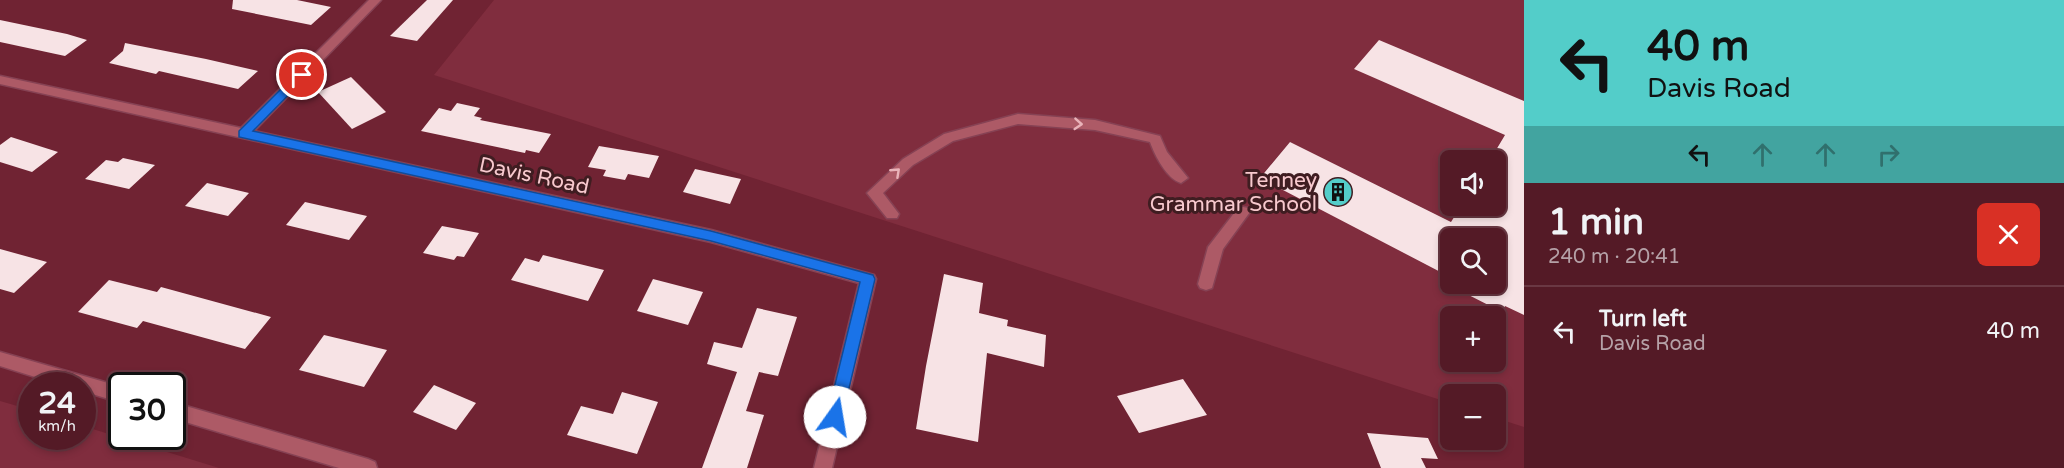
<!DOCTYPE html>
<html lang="en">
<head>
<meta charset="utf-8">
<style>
	body { margin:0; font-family:"Varela Round",sans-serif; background:#5d2732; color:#f1f3f6; height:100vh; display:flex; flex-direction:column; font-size:22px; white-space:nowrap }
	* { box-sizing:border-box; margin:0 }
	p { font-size:20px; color:#b5a1a7 }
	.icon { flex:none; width:33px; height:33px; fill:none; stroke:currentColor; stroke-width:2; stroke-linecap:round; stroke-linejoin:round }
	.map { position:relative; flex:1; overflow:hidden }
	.details { display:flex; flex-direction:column; background:#541a26; width:540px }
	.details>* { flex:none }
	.hud { background:#53cdc9; color:#111; overflow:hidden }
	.tools { position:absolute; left:1440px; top:150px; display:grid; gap:12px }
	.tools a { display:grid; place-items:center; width:66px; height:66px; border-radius:9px; background:#541a26; box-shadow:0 3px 9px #0003,0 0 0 2px #6a3843; font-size:30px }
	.speed { position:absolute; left:18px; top:372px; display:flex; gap:12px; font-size:30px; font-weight:700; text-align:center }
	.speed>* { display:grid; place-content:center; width:78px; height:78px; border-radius:50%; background:#541a26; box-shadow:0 3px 9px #0003,0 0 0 2px #6a3843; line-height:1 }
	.speed small { font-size:15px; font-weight:400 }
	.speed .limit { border:3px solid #111; border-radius:9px; background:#fff; color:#111 }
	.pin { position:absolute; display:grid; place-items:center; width:51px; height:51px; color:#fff; margin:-26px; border:3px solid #fff; border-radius:50%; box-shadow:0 2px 6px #0007 }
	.me { position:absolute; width:66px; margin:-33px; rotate:13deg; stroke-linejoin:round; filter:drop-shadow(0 0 4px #0008) }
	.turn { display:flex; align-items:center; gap:21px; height:126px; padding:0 24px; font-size:27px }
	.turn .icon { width:78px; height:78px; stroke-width:2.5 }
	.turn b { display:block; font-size:42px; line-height:51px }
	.lanes { display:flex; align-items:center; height:57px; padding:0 24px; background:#0003; justify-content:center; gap:30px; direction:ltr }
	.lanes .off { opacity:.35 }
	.round { display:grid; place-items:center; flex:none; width:63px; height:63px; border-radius:9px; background:#5d2732 }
	.overview { display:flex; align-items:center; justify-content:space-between; height:102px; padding:0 24px }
	h1 { font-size:36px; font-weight:700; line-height:45px }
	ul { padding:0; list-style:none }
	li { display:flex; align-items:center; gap:18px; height:90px; padding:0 24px; border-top:2px solid #6a3843 }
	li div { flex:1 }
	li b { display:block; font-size:22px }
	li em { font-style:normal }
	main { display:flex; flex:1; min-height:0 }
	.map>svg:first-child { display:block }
	.built { fill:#802d3e; fill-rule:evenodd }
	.building { fill:#f7e3e5 }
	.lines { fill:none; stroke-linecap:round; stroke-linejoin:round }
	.minor-casing { stroke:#864254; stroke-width:3 }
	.minor { fill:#ad5a66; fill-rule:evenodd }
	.oneway { stroke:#e9b3b9 }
	.route { fill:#1a73e8; stroke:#114b97; stroke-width:1.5 }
	.labels { text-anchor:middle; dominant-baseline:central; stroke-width:6; stroke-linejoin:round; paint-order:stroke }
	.street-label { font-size:21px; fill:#f8c9ce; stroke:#3f1d21 }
	.poi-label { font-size:21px; fill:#f8c9ce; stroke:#3f1d21; text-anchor:end }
</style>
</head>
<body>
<main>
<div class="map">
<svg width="1524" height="468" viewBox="0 0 1524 468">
	<rect width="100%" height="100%" fill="#702333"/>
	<!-- built -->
	<g class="built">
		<path d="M494,0h1030v101l-169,-32 150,66 -16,25h-39v46h11l-10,16 -161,-80 -30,35 182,96 -3,6 62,33 4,-6 19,9v112l-28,-9v-24h-46v9l-1016,-328zM1450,316h46v46h-46z"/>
		<polygon points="0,401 31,410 32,436 82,436 83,426 219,468 0,468"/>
	</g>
	<!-- building -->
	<g class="building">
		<polygon points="233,0 297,0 331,7 311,25 232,9"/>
		<polygon points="427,0 453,0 417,41 390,36"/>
		<polygon points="0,20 67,34 87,40 65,56 0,42"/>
		<polygon points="1379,40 1524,101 1524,315 1505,306 1502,312 1447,284 1496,284 1496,238 1450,238 1450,277 1260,178 1290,142 1451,222 1461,206 1496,206 1496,150 1505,135 1354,69"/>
		<polygon points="125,43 206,59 258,71 238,89 159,71 156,74 109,63 123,51"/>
		<polygon points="351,77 386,112 352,129 318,92"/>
		<polygon points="457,103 480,108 474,116 482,118 480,120 551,134 539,153 526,150 525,153 421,131 439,108 451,111"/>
		<polygon points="11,137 58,152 32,172 0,162 0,145"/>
		<polygon points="599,146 659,156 649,178 628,174 625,180 603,176 606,170 588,167"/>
		<polygon points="123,158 155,165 129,189 85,179 106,160 118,162"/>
		<polygon points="695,169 741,179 730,204 683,192"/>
		<polygon points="207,183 249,193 228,216 185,206"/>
		<polygon points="305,202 367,216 349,240 286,225"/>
		<polygon points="442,226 479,233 464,257 457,256 454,260 423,253"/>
		<polygon points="0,249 47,262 14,293 0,289"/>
		<polygon points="543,255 604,270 588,301 511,280 525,258 539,262"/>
		<polygon points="944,274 983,283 979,313 1008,320 1007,326 1046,335 1044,367 987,353 978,442 916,429 926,366"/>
		<polygon points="653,279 703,292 688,325 637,311"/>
		<polygon points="109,280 157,292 161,287 271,317 245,349 143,321 137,328 78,312"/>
		<polygon points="757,308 797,317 778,376 759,372 746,411 764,415 747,468 702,468 737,372 707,364 714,342 742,348"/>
		<polygon points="324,335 387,350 364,387 299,370"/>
		<polygon points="1183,379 1207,415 1139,433 1117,396"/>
		<polygon points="434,385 476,403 456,430 413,412"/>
		<polygon points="622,392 658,402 637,454 567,435 581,406 613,414"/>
		<polygon points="1367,433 1428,438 1438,459 1421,458 1426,468 1381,468"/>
	</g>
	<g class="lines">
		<!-- minor casing -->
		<g class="minor-casing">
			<g id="minor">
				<polygon points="369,0 381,0 254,131 711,230 874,275 876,279 832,468 814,468 859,283 711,242 0,84 0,76 241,128"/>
				<path d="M1018,114l77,6 65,16 7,16 21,26 -7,5c-14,-4 -26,-27 -31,-41l-55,-12 -77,-6 -65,17 -40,24 -30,28 16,21 -2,4h-10l-20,-25 36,-34 41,-25z"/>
				<polygon points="1243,207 1248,208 1250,212 1223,249 1212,288 1206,290 1200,288 1198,284 1208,247 1238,208"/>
				<polygon points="0,352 122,387 122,403 82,391 82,386 64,386 0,366"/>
				<polygon points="172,402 368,459 375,462 377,468 339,468 172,418"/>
			</g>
		</g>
		<!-- minor -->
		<use href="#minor" class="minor"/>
	</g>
	<!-- one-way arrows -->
	<defs><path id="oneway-chevron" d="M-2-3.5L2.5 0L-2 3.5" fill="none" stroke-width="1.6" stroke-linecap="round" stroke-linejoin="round" transform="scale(1.5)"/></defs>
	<g class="oneway">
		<use href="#oneway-chevron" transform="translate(1078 124) rotate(4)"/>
		<use href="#oneway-chevron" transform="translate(896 172) rotate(-43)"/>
	</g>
	<!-- route -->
	<polygon class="route" points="302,71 306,72 306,77 253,131 711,231 873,275 875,279 841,422 835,424 829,422 827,417 860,282 711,241 239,137 239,131 298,72"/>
	<!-- icons -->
	<defs>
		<g id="building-disc" transform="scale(1.5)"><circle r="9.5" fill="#53cdc9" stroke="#3f1d21"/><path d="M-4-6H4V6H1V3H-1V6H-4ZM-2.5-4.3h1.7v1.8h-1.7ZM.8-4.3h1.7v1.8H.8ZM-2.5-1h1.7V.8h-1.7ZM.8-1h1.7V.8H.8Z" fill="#111"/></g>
	</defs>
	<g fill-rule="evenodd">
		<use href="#building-disc" x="1338" y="192"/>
	</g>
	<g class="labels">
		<!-- street labels -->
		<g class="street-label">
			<text transform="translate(534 176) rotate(12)">Davis Road</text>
		</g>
		<!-- poi labels -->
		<g class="poi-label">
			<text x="1317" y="180">Tenney<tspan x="1317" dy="24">Grammar School</tspan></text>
		</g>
	</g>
</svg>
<div class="tools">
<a><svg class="icon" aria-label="sound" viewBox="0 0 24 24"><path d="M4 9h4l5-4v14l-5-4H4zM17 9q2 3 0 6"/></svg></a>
<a><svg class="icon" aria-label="search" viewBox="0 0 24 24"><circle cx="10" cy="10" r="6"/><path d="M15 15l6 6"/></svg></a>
<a>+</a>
<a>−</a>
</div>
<div class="speed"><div>24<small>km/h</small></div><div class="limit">30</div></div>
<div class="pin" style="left:302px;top:75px;background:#d93025"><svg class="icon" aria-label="arrive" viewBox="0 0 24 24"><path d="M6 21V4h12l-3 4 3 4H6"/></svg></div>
<svg class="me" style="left:835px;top:417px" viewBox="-20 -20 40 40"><circle r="19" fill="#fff"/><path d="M0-13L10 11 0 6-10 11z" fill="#1a73e8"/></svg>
</div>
<section class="details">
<div class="hud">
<div class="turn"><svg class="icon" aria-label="left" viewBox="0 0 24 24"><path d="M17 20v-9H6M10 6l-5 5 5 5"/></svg><div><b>40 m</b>Davis Road</div></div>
<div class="lanes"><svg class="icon" aria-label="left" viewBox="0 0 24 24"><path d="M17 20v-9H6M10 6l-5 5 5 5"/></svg><svg class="icon off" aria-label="ahead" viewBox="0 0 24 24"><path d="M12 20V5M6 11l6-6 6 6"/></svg><svg class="icon off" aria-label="ahead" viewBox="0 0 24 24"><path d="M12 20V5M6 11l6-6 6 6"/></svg><svg class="icon off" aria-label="right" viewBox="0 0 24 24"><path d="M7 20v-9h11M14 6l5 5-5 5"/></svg></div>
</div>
<div class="overview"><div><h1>1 min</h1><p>240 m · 20:41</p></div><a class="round" style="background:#d93025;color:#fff"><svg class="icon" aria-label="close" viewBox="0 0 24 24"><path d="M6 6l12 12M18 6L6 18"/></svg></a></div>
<ul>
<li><svg class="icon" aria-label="left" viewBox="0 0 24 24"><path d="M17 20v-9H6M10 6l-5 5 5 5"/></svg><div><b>Turn left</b><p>Davis Road</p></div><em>40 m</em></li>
</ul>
</section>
</main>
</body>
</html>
